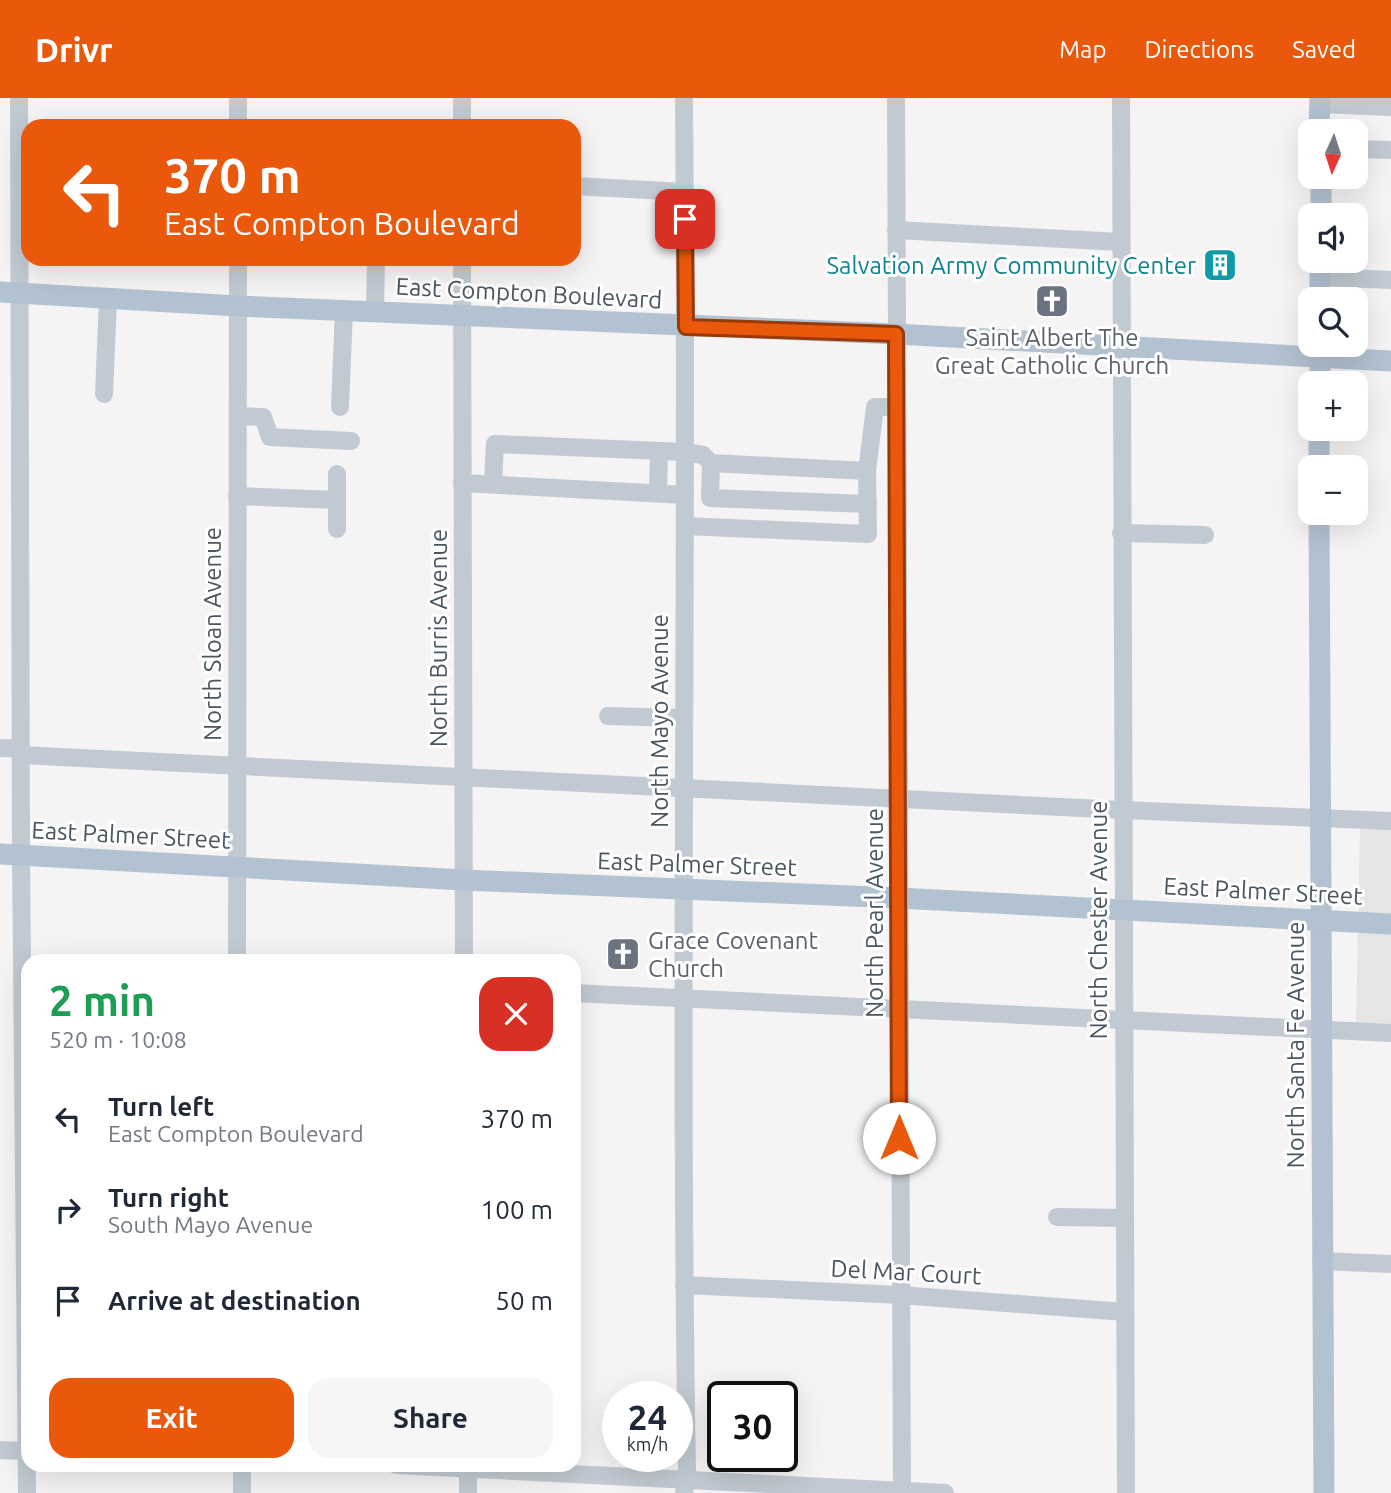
<!DOCTYPE html>
<html lang="en">
<head>
<meta charset="utf-8">
<style>
	body { margin:0; font-family:Ubuntu,sans-serif; background:#f6f6f7; color:#1f2937; height:100vh; display:flex; flex-direction:column; font-size:26px; white-space:nowrap }
	* { box-sizing:border-box; margin:0 }
	p { font-size:23px; color:#747a83 }
	.icon { flex:none; width:38px; height:38px; fill:none; stroke:currentColor; stroke-width:2; stroke-linecap:round; stroke-linejoin:round }
	.map { position:relative; flex:1; overflow:hidden }
	.sheet { position:absolute; left:21px; top:856px; width:560px; height:518px; display:flex; flex-direction:column; background:#fff; border-radius:21px; box-shadow:0 7px 28px #0002 }
	.sheet>* { flex:none }
	.guide { position:absolute; left:21px; top:21px; width:560px; height:147px; border-radius:21px; box-shadow:0 7px 28px #0002; background:#ea580c; color:#fff; overflow:hidden }
	.needle { width:46px; rotate:183deg }
	.tools { position:absolute; left:1298px; top:21px; display:grid; gap:14px }
	.tools a { display:grid; place-items:center; width:70px; height:70px; border-radius:14px; background:#fff; box-shadow:0 7px 28px #0002; font-size:35px }
	.speed { position:absolute; left:602px; top:1283px; display:flex; gap:14px; font-size:35px; font-weight:700; text-align:center }
	.speed>* { display:grid; place-content:center; width:91px; height:91px; border-radius:50%; background:#fff; box-shadow:0 7px 28px #0002; line-height:1 }
	.speed small { font-size:18px; font-weight:400 }
	.speed .limit { border:4px solid #111; border-radius:10px; background:#fff; color:#111 }
	.pin { position:absolute; display:grid; place-items:center; width:60px; height:60px; color:#fff; margin:-30px; border-radius:14px; box-shadow:0 4px 10px #0006 }
	.me { position:absolute; width:77px; margin:-38px; rotate:0deg; stroke-linejoin:round; filter:drop-shadow(0 0 5px #0008) }
	.turn { display:flex; align-items:center; gap:24px; height:147px; padding:0 28px; font-size:32px }
	.turn .icon { width:91px; height:91px; stroke-width:2.5 }
	.turn b { display:block; font-size:49px; line-height:60px }
	.round { display:grid; place-items:center; flex:none; width:74px; height:74px; border-radius:21px; background:#f6f6f7 }
	.overview { display:flex; align-items:center; justify-content:space-between; height:119px; padding:0 28px }
	h1 { font-size:42px; font-weight:600; line-height:52px; color:#1e9e55 }
	.primary-button { display:flex; gap:14px; margin-top:auto; padding:14px 28px }
	.primary-button a { flex:1; height:80px; border-radius:21px; background:#ea580c; color:#fff; font-size:28px; font-weight:600; line-height:80px; text-align:center }
	.primary-button a+a { background:#f6f6f7; color:#1f2937 }
	ul { padding:0; list-style:none }
	li { display:flex; align-items:center; gap:21px; height:91px; padding:0 28px }
	li div { flex:1 }
	li b { display:block; font-size:26px }
	li em { font-style:normal }
	header { display:flex; align-items:center; gap:42px; box-sizing:border-box; height:98px; padding:0 35px; background:#ea580c; color:#fff }
	header strong { font-size:33px }
	nav { display:flex; gap:38px; margin-inline-start:auto; font-size:24px }
	.map>svg:first-child { display:block }
	.education { fill:#e6e4e5 }
	.lines { fill:none; stroke-linecap:round; stroke-linejoin:round }
	.minor { stroke:#c1cad2; stroke-width:18 }
	.major { stroke:#b3c2d1; stroke-width:21 }
	.route-casing { stroke:#983908; stroke-width:18 }
	.route { stroke:#ea580c; stroke-width:12 }
	.labels { text-anchor:middle; dominant-baseline:central; stroke-width:6; stroke-linejoin:round; paint-order:stroke }
	.culture-label { font-size:24px; fill:#0d838f; stroke:#fff; text-anchor:end }
	.street-label { font-size:24px; fill:#4a5661; stroke:#fff }
	.worship-label { font-size:24px; fill:#5b616d; stroke:#fff }
</style>
</head>
<body>
<header>
<strong>Drivr</strong>
<nav><a>Map</a><a>Directions</a><a>Saved</a></nav>
</header>
<div class="map">
<svg width="1391" height="1395" viewBox="0 0 1391 1395">
	<rect width="100%" height="100%" fill="#f5f3f3"/>
	<!-- education -->
	<polygon class="education" points="1360,728 1391,729 1391,929 1356,928"/>
	<g class="lines">
		<!-- minor -->
		<g class="minor">
			<polyline points="19,0 21,757 27,1395"/>
			<polyline points="462,0 462,28"/>
			<path d="M684,0c4,458 -5,916 3,1373l-3,22"/>
			<polyline points="896,0 902,1393"/>
			<polyline points="1121,0 1126,1395"/>
			<polyline points="1319,6 1391,9"/>
			<polyline points="238,28 238,0"/>
			<polyline points="1356,51 1391,52"/>
			<polyline points="574,88 685,94"/>
			<polyline points="896,132 1121,144"/>
			<polyline points="462,161 464,863"/>
			<polyline points="1320,179 1391,182"/>
			<polyline points="375,214 376,161"/>
			<polyline points="104,296 108,201"/>
			<polyline points="340,309 344,212"/>
			<polyline points="238,318 263,319 270,339 351,343"/>
			<polyline points="867,373 711,365 710,400 868,406"/>
			<polyline points="462,385 685,397"/>
			<polyline points="493,385 495,346 685,354 703,357 711,365"/>
			<polyline points="658,395 659,353"/>
			<polyline points="237,398 337,402"/>
			<polyline points="685,428 868,436 867,373 875,309 897,309"/>
			<polyline points="337,431 337,376"/>
			<polyline points="1121,435 1205,437"/>
			<polyline points="608,618 683,620"/>
			<polyline points="0,650 21,651"/>
			<polyline points="21,657 1122,712 1391,723"/>
			<polyline points="237,863 238,161"/>
			<polyline points="574,895 1391,935"/>
			<polyline points="1057,1119 1125,1120"/>
			<polyline points="1321,1163 1391,1166"/>
			<polyline points="684,1187 900,1197 1125,1214"/>
			<polyline points="0,1352 28,1353"/>
			<polyline points="242,1367 242,1395"/>
			<polyline points="396,1367 945,1395"/>
			<polyline points="468,1395 468,1367"/>
		</g>
		<!-- major -->
		<g class="major">
			<polyline points="1319,33 1320,0"/>
			<polyline points="1321,79 1321,117"/>
			<polyline points="0,194 238,208 896,236 1391,263"/>
			<polyline points="1320,201 1320,163"/>
			<polyline points="1320,285 1320,247"/>
			<polyline points="1319,369 1319,331"/>
			<polyline points="1319,415 1324,1395"/>
			<polyline points="0,756 464,782 898,800 1391,826"/>
		</g>
	</g>
	<g class="lines">
		<!-- route casing -->
		<g class="route-casing">
			<polyline id="route" points="685,121 686,229 896,236 899,1040"/>
		</g>
		<!-- route -->
		<use href="#route" class="route"/>
	</g>
	<!-- icons -->
	<defs>
		<g id="building-square" transform="scale(1.75)"><rect x="-9" y="-9" width="18" height="18" rx="4" fill="#0f9aa8" stroke="#fff"/><path d="M-4-6H4V6H1V3H-1V6H-4ZM-2.5-4.3h1.7v1.8h-1.7ZM.8-4.3h1.7v1.8H.8ZM-2.5-1h1.7V.8h-1.7ZM.8-1h1.7V.8H.8Z" fill="#fff"/></g>
		<g id="church-square" transform="scale(1.75)"><rect x="-9" y="-9" width="18" height="18" rx="4" fill="#6b7280" stroke="#fff"/><path d="M-1.2-6h2.4v3.5h3.3v2.4h-3.3V6h-2.4V-.1h-3.3v-2.4h3.3Z" fill="#fff"/></g>
	</defs>
	<g fill-rule="evenodd">
		<use href="#building-square" x="1220" y="167"/>
		<use href="#church-square" x="1052" y="203"/>
		<use href="#church-square" x="623" y="856"/>
	</g>
	<g class="labels">
		<!-- culture labels -->
		<g class="culture-label">
			<text x="1196" y="167">Salvation Army Community Center</text>
		</g>
		<!-- street labels -->
		<g class="street-label">
			<text transform="translate(529 195) rotate(3)">East Compton Boulevard</text>
			<text transform="translate(212 536) rotate(-90)">North Sloan Avenue</text>
			<text transform="translate(438 540) rotate(-90)">North Burris Avenue</text>
			<text transform="translate(659 623) rotate(-90)">North Mayo Avenue</text>
			<text transform="translate(131 737) rotate(3)">East Palmer Street</text>
			<text transform="translate(697 766) rotate(2)">East Palmer Street</text>
			<text transform="translate(1263 793) rotate(3)">East Palmer Street</text>
			<text transform="translate(874 815) rotate(-90)">North Pearl Avenue</text>
			<text transform="translate(1098 822) rotate(-90)">North Chester Avenue</text>
			<text transform="translate(1295 947) rotate(-90)">North Santa Fe Avenue</text>
			<text transform="translate(906 1174) rotate(3)">Del Mar Court</text>
		</g>
		<!-- worship labels -->
		<g class="worship-label">
			<text x="1052" y="239">Saint Albert The<tspan x="1052" dy="28">Great Catholic Church</tspan></text>
			<text x="648" y="842" text-anchor="start">Grace Covenant<tspan x="648" dy="28">Church</tspan></text>
		</g>
	</g>
</svg>
<div class="tools">
<a><svg class="needle" viewBox="-14 -14 28 28"><path d="M0-13l5 13h-10z" fill="#e53935"/><path d="M0 13l5-13h-10z" fill="#747a83"/></svg></a>
<a><svg class="icon" aria-label="sound" viewBox="0 0 24 24"><path d="M4 9h4l5-4v14l-5-4H4zM17 9q2 3 0 6"/></svg></a>
<a><svg class="icon" aria-label="search" viewBox="0 0 24 24"><circle cx="10" cy="10" r="6"/><path d="M15 15l6 6"/></svg></a>
<a>+</a>
<a>−</a>
</div>
<div class="speed"><div>24<small>km/h</small></div><div class="limit">30</div></div>
<div class="pin" style="left:685px;top:121px;background:#d93025"><svg class="icon" aria-label="arrive" viewBox="0 0 24 24"><path d="M6 21V4h12l-3 4 3 4H6"/></svg></div>
<svg class="me" style="left:899px;top:1040px" viewBox="-20 -20 40 40"><circle r="19" fill="#fff"/><path d="M0-13L10 11 0 6-10 11z" fill="#ea580c"/></svg>
<div class="guide">
<div class="turn"><svg class="icon" aria-label="left" viewBox="0 0 24 24"><path d="M17 20v-9H6M10 6l-5 5 5 5"/></svg><div><b>370 m</b>East Compton Boulevard</div></div>
</div>
<section class="sheet">
<div class="overview"><div><h1>2 min</h1><p>520 m · 10:08</p></div><a class="round" style="background:#d93025;color:#fff"><svg class="icon" aria-label="close" viewBox="0 0 24 24"><path d="M6 6l12 12M18 6L6 18"/></svg></a></div>
<ul>
<li><svg class="icon" aria-label="left" viewBox="0 0 24 24"><path d="M17 20v-9H6M10 6l-5 5 5 5"/></svg><div><b>Turn left</b><p>East Compton Boulevard</p></div><em>370 m</em></li>
<li><svg class="icon" aria-label="right" viewBox="0 0 24 24"><path d="M7 20v-9h11M14 6l5 5-5 5"/></svg><div><b>Turn right</b><p>South Mayo Avenue</p></div><em>100 m</em></li>
<li><svg class="icon" aria-label="arrive" viewBox="0 0 24 24"><path d="M6 21V4h12l-3 4 3 4H6"/></svg><div><b>Arrive at destination</b></div><em>50 m</em></li>
</ul>
<div class="primary-button"><a>Exit</a><a>Share</a></div>
</section>
</div>
</body>
</html>
